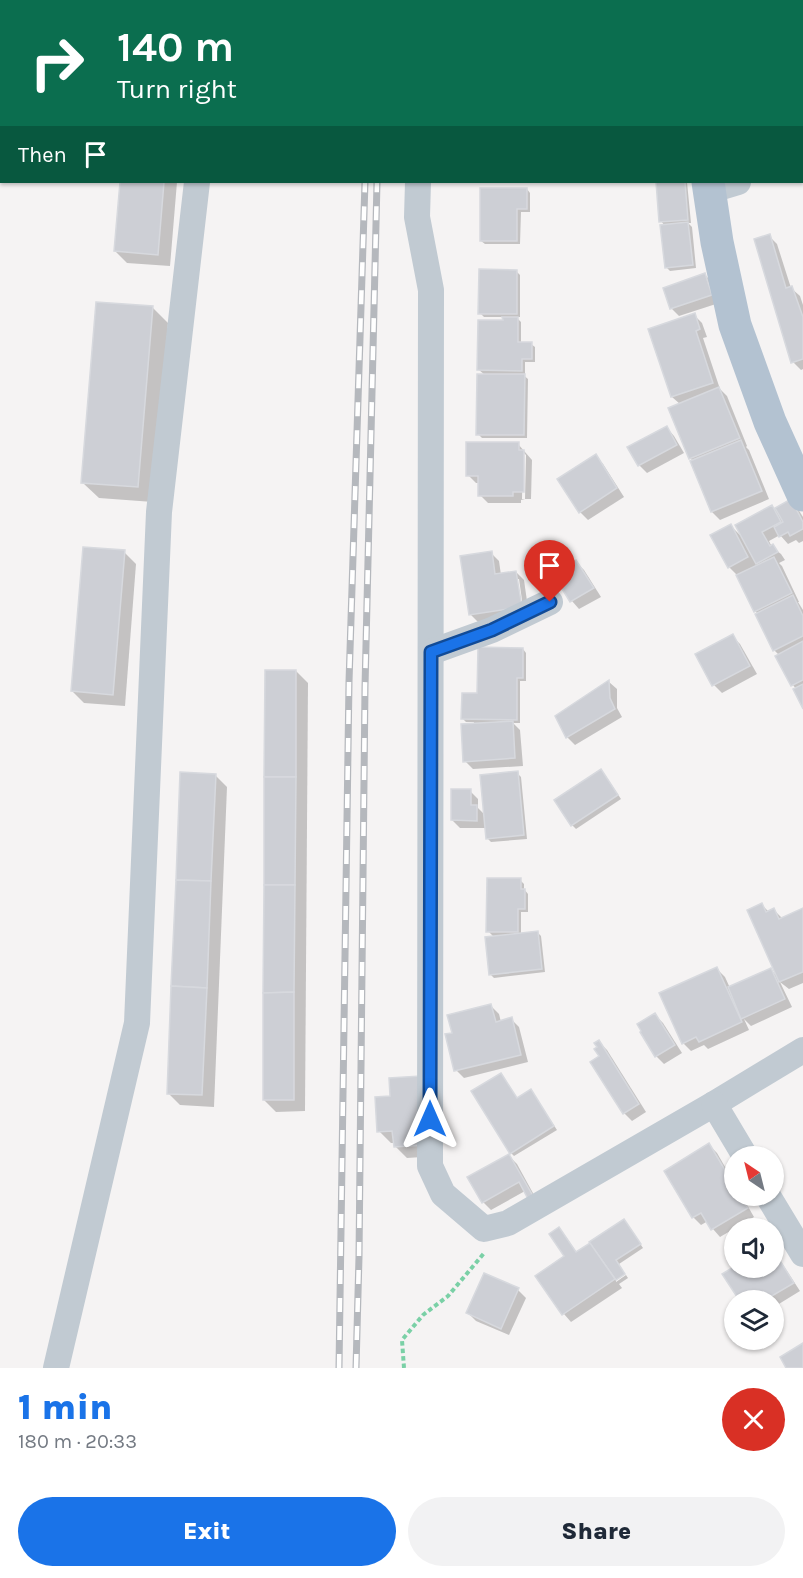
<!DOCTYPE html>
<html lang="en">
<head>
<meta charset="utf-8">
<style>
	body { margin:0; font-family:Karla,sans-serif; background:#f2f2f3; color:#1f2937; height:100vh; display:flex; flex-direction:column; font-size:22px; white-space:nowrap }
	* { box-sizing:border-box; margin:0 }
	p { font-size:20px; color:#747a83 }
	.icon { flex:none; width:33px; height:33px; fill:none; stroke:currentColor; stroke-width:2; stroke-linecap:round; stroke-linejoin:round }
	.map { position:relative; height:1368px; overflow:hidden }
	.panel { display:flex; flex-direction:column; background:#fff; flex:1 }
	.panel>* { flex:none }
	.banner { position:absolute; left:0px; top:0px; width:804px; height:183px; box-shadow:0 2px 4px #0004; background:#0b6e4f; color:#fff; overflow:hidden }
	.needle { width:39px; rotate:325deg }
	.controls { position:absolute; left:724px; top:1146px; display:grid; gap:12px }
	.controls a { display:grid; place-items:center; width:60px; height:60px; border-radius:50%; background:#fff; box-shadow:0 2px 4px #0004; font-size:30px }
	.pin { position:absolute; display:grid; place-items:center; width:51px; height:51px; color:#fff; margin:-62px -26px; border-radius:50% 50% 50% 0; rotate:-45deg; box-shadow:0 0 6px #0007 }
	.pin .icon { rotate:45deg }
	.me { position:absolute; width:66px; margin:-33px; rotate:0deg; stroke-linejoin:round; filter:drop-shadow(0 0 4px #0008) }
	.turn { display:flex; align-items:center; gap:21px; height:126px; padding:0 18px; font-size:27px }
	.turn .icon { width:78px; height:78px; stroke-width:2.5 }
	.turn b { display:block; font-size:42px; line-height:51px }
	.then { display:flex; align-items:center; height:57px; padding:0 18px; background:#0003; gap:12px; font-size:22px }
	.round { display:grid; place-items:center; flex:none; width:63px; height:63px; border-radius:32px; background:#f2f2f3 }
	.overview { display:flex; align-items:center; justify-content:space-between; height:102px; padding:0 18px }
	h1 { font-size:36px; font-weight:800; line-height:45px; color:#1a73e8 }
	.button { display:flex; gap:12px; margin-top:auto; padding:12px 18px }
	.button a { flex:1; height:69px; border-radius:36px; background:#1a73e8; color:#fff; font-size:24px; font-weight:800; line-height:69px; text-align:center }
	.button a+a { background:#f2f2f3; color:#1f2937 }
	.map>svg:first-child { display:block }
	.shadow { fill:#0003; fill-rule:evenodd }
	.building { fill:#cdcfd5; stroke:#d7d9de; stroke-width:1.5 }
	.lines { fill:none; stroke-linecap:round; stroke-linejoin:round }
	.path { stroke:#7ad0a6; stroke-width:4; stroke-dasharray:4.5 3; stroke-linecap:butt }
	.minor { stroke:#c1cad2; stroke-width:26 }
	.major { stroke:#b3c2d1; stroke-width:33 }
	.rail-casing { stroke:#b5b8bd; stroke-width:7 }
	.rail { stroke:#fff; stroke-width:4.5; stroke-dasharray:14; stroke-linecap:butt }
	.route-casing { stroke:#114b97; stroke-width:15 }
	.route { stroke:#1a73e8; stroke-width:10 }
</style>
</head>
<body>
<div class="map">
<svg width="803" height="1368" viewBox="0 0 803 1368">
	<rect width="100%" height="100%" fill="#f5f3f3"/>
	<!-- shadow -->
	<g class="shadow">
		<rect x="135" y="0" width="67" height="2"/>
		<rect x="538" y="0" width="40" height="2"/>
		<rect x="639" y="0" width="35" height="2"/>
		<polygon points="758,0 803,0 803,29 802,2 758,2"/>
		<polygon points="121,182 177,182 170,266 127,263 115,251"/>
		<polygon points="658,182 687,182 691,223 688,223 692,227 696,268 670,271 666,267 665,226 661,221"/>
		<polygon points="527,189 530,193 530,212 521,212 520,244 485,244 481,241"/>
		<polygon points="769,236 777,244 791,288 800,296 803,305 803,369 801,370 793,362"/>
		<polygon points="516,271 520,275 520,317 516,317 521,322 521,344 531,344 535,347 535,362 525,362 525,374 522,374 528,379 527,438 482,438 478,434 485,375 479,370 504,322 504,317 484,317 480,313"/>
		<polygon points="705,275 713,283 719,303 679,316 671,308"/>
		<polygon points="152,307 168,323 153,502 99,498 83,483"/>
		<polygon points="694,315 702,323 707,337 703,338 720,389 727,396 747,446 746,447 749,450 769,499 720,520 712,512 692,462 693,461 690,458 680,404 672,397"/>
		<polygon points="667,428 674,436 684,453 647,473 639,465"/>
		<polygon points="518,444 532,460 531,499 525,499 526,455 523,452 522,499 525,499 521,500 521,503 488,503 480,495 480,483 476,483 468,475"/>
		<polygon points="595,456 603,464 624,497 588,520 580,512"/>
		<polygon points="791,501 798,509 803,517 803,541 799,543 796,540 788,544 780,535 769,541 772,547 781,554 785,560 779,563 782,566 799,602 798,602 803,610 803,705 796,689 793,685 777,656 779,655 774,650 758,614 755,611 738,576 729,567 730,525 742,537 772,507 775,509"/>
		<polygon points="124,552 136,564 125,706 84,703 72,691"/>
		<path d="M491,553l8,8 2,14 15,-3 8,8 5,35 -51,7 -8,-8zM516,579h3l5,35 -3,1z"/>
		<polygon points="576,562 584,570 601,597 579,609 572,601 555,575"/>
		<polygon points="732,636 740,644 757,674 722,693 714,685 697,655"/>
		<polygon points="523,649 526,653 526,681 520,681 520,723 513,723 520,730 523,766 473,769 465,761 474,722 466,722 463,719 479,695"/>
		<polygon points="296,671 308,683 305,1111 276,1112 264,1100"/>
		<polygon points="609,682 617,689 617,708 622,717 575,745 567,737 557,717"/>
		<polygon points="517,773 521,777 527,839 491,842 487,838 486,828 460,828 452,820 470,791 478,799 478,808 485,815"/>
		<polygon points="215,775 227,787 214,1107 180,1105 168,1093"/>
		<polygon points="605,775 621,799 576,829 572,825"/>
		<polygon points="520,880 524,884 524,889 528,894 528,912 521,912 521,934 537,932 541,936 545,972 494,978 490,974 494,937 488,931"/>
		<polygon points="762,905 769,912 774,910 783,919 803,910 803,983 789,989 780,982 792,1007 751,1026 744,1019 749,1030 708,1049 704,1045 691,1051 683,1043 717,969 725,977 730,988 771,970 779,978"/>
		<polygon points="491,1006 499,1014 501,1022 511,1019 519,1027 528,1062 464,1078 456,1070 454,1034"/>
		<polygon points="655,1015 663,1023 682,1053 664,1064 656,1056"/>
		<polygon points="599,1042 607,1050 646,1112 632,1121 624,1113 601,1057"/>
		<polygon points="531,1091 557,1130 514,1156 511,1153 517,1100"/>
		<polygon points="376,1098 437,1156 407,1158 395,1146 395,1143 391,1143 379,1131"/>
		<polygon points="709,1145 717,1153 735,1184 735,1196 742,1196 754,1217 720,1237 713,1229 708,1221 701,1225 693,1217 666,1171"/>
		<polygon points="509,1156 517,1164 539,1204 525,1191 491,1210 483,1202"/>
		<polygon points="627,1224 643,1248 619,1264 624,1273 616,1279 616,1282 626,1275 628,1278 619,1284 622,1288 571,1322 564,1314 537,1276 566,1256 558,1229 566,1237 577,1253"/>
		<polygon points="774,1251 800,1291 774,1307 774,1300 740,1300 724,1275 736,1268 774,1268"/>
		<polygon points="518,1290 526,1298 509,1335 476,1321 468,1313"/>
	</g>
	<!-- building -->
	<g class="building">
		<rect x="134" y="0" width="51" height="2"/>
		<rect x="490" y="0" width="38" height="2"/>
		<polygon points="120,182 164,182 158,255 114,251"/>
		<polygon points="656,182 685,182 688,220 659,222"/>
		<polygon points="480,188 527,188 527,209 517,209 517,241 480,241"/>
		<polygon points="688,222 693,265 665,268 660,225"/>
		<polygon points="770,234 786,288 792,286 803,317 803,359 791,363 754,239"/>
		<polygon points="479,269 517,270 517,314 478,314"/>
		<polygon points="705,273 712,295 670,309 663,288"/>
		<polygon points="96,302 153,306 138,487 81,483"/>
		<polygon points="695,313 700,329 696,331 713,383 671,397 648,329"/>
		<polygon points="502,317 518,317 518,342 532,342 532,359 522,359 522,371 477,370 478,320 503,320"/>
		<polygon points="477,374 525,374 524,435 476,435"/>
		<polygon points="719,387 740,438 689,459 668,408"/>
		<polygon points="667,426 677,445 638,466 627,447"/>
		<polygon points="741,440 762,491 711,512 690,461"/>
		<polygon points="466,442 519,442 519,450 524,450 524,492 513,492 513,496 478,496 478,476 466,476"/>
		<polygon points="596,454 617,488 579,513 557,479"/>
		<polygon points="791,499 803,522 803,529 790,536 788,532 779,537 774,527 783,522 775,508"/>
		<polygon points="772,505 781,522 762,532 770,546 773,544 778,552 756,564 735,525"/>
		<polygon points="731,524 748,557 728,568 710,535"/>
		<polygon points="83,547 125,550 113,695 71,691"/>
		<polygon points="492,551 495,574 516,571 522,607 469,615 460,556"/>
		<polygon points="774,557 792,593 754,612 736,575"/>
		<polygon points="576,560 594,588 570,602 553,574"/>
		<polygon points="793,595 803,616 803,636 773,651 755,614"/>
		<polygon points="733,634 750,666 712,686 695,654"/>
		<polygon points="803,641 803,680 791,686 775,656"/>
		<polygon points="478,647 523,648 523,678 517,678 517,720 461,719 462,693 477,693"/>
		<polygon points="265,670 296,670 296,777 264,777"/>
		<polygon points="609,680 610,698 615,709 566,738 555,716"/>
		<polygon points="803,684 803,709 793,689"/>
		<polygon points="513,721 515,758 463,762 461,724"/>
		<polygon points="601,769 618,795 571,826 554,800"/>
		<polygon points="518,771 524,835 486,839 480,775"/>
		<polygon points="180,772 216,774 211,881 176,880"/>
		<polygon points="264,777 296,777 295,885 264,885"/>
		<polygon points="451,789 471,789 471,805 477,805 477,821 451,820"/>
		<polygon points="487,878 521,878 521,889 525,889 525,909 518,909 518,932 486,932"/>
		<polygon points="176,880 211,881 207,988 171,986"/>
		<polygon points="264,885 295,885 294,992 263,993"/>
		<polygon points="762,903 766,912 774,908 779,919 803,908 803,972 779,982 747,910"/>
		<polygon points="538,931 542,969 489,975 485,937"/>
		<polygon points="717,967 742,1022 699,1042 696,1037 682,1044 659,993"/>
		<polygon points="771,968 785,999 741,1019 728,987"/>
		<polygon points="171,986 207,988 202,1095 167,1094"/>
		<polygon points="294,992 294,1100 263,1100 263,993"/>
		<polygon points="491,1004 496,1022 512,1017 521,1055 454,1071 445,1034 452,1033 447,1015"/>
		<polygon points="655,1013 675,1045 655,1057 640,1032 641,1031 637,1024"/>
		<polygon points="599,1040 639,1104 623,1114 590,1062 599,1056 594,1049 597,1047 594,1043"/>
		<polygon points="501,1073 517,1098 531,1089 554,1126 510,1154 471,1091"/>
		<polygon points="421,1076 426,1145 394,1147 392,1131 377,1132 375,1097 390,1096 389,1078"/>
		<polygon points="709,1143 735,1187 735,1196 740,1196 748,1208 711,1230 701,1213 692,1218 664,1171"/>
		<polygon points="509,1154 533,1196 528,1199 519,1182 482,1203 467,1177"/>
		<polygon points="624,1219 641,1244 616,1260 625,1274 616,1280 589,1242"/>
		<polygon points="559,1227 576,1252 590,1243 615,1279 562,1315 535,1276 564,1256 549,1234"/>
		<polygon points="774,1251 794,1283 765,1300 739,1300 722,1274 735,1266 735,1268 774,1268"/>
		<polygon points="484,1273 519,1288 501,1329 466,1313"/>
		<polygon points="803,1343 803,1368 786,1368 780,1357"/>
	</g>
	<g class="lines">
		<!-- path -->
		<polyline class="path" points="404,1368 402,1340 423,1315 448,1296 485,1252"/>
		<!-- minor -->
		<g class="minor">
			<polyline points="111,2 111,0"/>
			<polyline points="217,2 217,0"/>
			<polyline points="421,2 421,0"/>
			<polyline points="802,160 803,160"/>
			<polyline points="418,182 417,217 431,290 430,1166 443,1194 484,1229 508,1223 714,1104 803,1050"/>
			<polyline points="708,191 738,182"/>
			<polyline points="431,652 492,630 550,602"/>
			<polyline points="714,1104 745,1156"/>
			<polyline points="768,1196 803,1254"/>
			<polyline points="56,1368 137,1023 159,512 197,182"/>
		</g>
		<!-- major -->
		<g class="major">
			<polyline points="702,0 702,2"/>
			<polyline points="708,182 717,242 735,325 770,422 803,495"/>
		</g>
		<!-- rail casing -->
		<g class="rail-casing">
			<g id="rail">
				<polyline points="370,2 370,0"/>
				<polyline points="381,2 381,0"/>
				<polyline points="339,1368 349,682 365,182"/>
				<polyline points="356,1368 359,1257 365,687 377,182"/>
			</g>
		</g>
		<!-- rail -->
		<use href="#rail" class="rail"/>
	</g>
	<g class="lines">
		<!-- route casing -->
		<g class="route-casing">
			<polyline id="route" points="430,1119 431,652 492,630 550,602"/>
		</g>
		<!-- route -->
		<use href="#route" class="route"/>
	</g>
</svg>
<div class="controls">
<a><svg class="needle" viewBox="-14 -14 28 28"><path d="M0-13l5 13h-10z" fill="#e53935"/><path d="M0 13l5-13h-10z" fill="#747a83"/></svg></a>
<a><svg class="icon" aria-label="sound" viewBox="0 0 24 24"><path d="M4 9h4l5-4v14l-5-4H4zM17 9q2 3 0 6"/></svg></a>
<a><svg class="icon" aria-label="layers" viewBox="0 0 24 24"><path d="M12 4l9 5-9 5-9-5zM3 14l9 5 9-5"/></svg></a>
</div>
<div class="pin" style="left:550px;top:602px;background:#d93025"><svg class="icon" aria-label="arrive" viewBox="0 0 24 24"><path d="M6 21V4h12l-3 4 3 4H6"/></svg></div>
<svg class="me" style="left:430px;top:1119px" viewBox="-20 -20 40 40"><path d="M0-17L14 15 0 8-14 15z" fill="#1a73e8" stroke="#fff" stroke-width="4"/></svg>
<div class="banner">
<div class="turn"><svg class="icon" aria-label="right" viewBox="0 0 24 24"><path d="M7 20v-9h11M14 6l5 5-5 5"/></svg><div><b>140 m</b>Turn right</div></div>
<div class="then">Then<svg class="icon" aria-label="arrive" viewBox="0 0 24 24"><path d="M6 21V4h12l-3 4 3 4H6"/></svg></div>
</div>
</div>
<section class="panel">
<div class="overview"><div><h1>1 min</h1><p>180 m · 20:33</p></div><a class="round" style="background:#d93025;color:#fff"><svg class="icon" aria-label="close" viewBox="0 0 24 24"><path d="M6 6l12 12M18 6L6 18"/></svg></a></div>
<div class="button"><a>Exit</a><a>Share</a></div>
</section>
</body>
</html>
